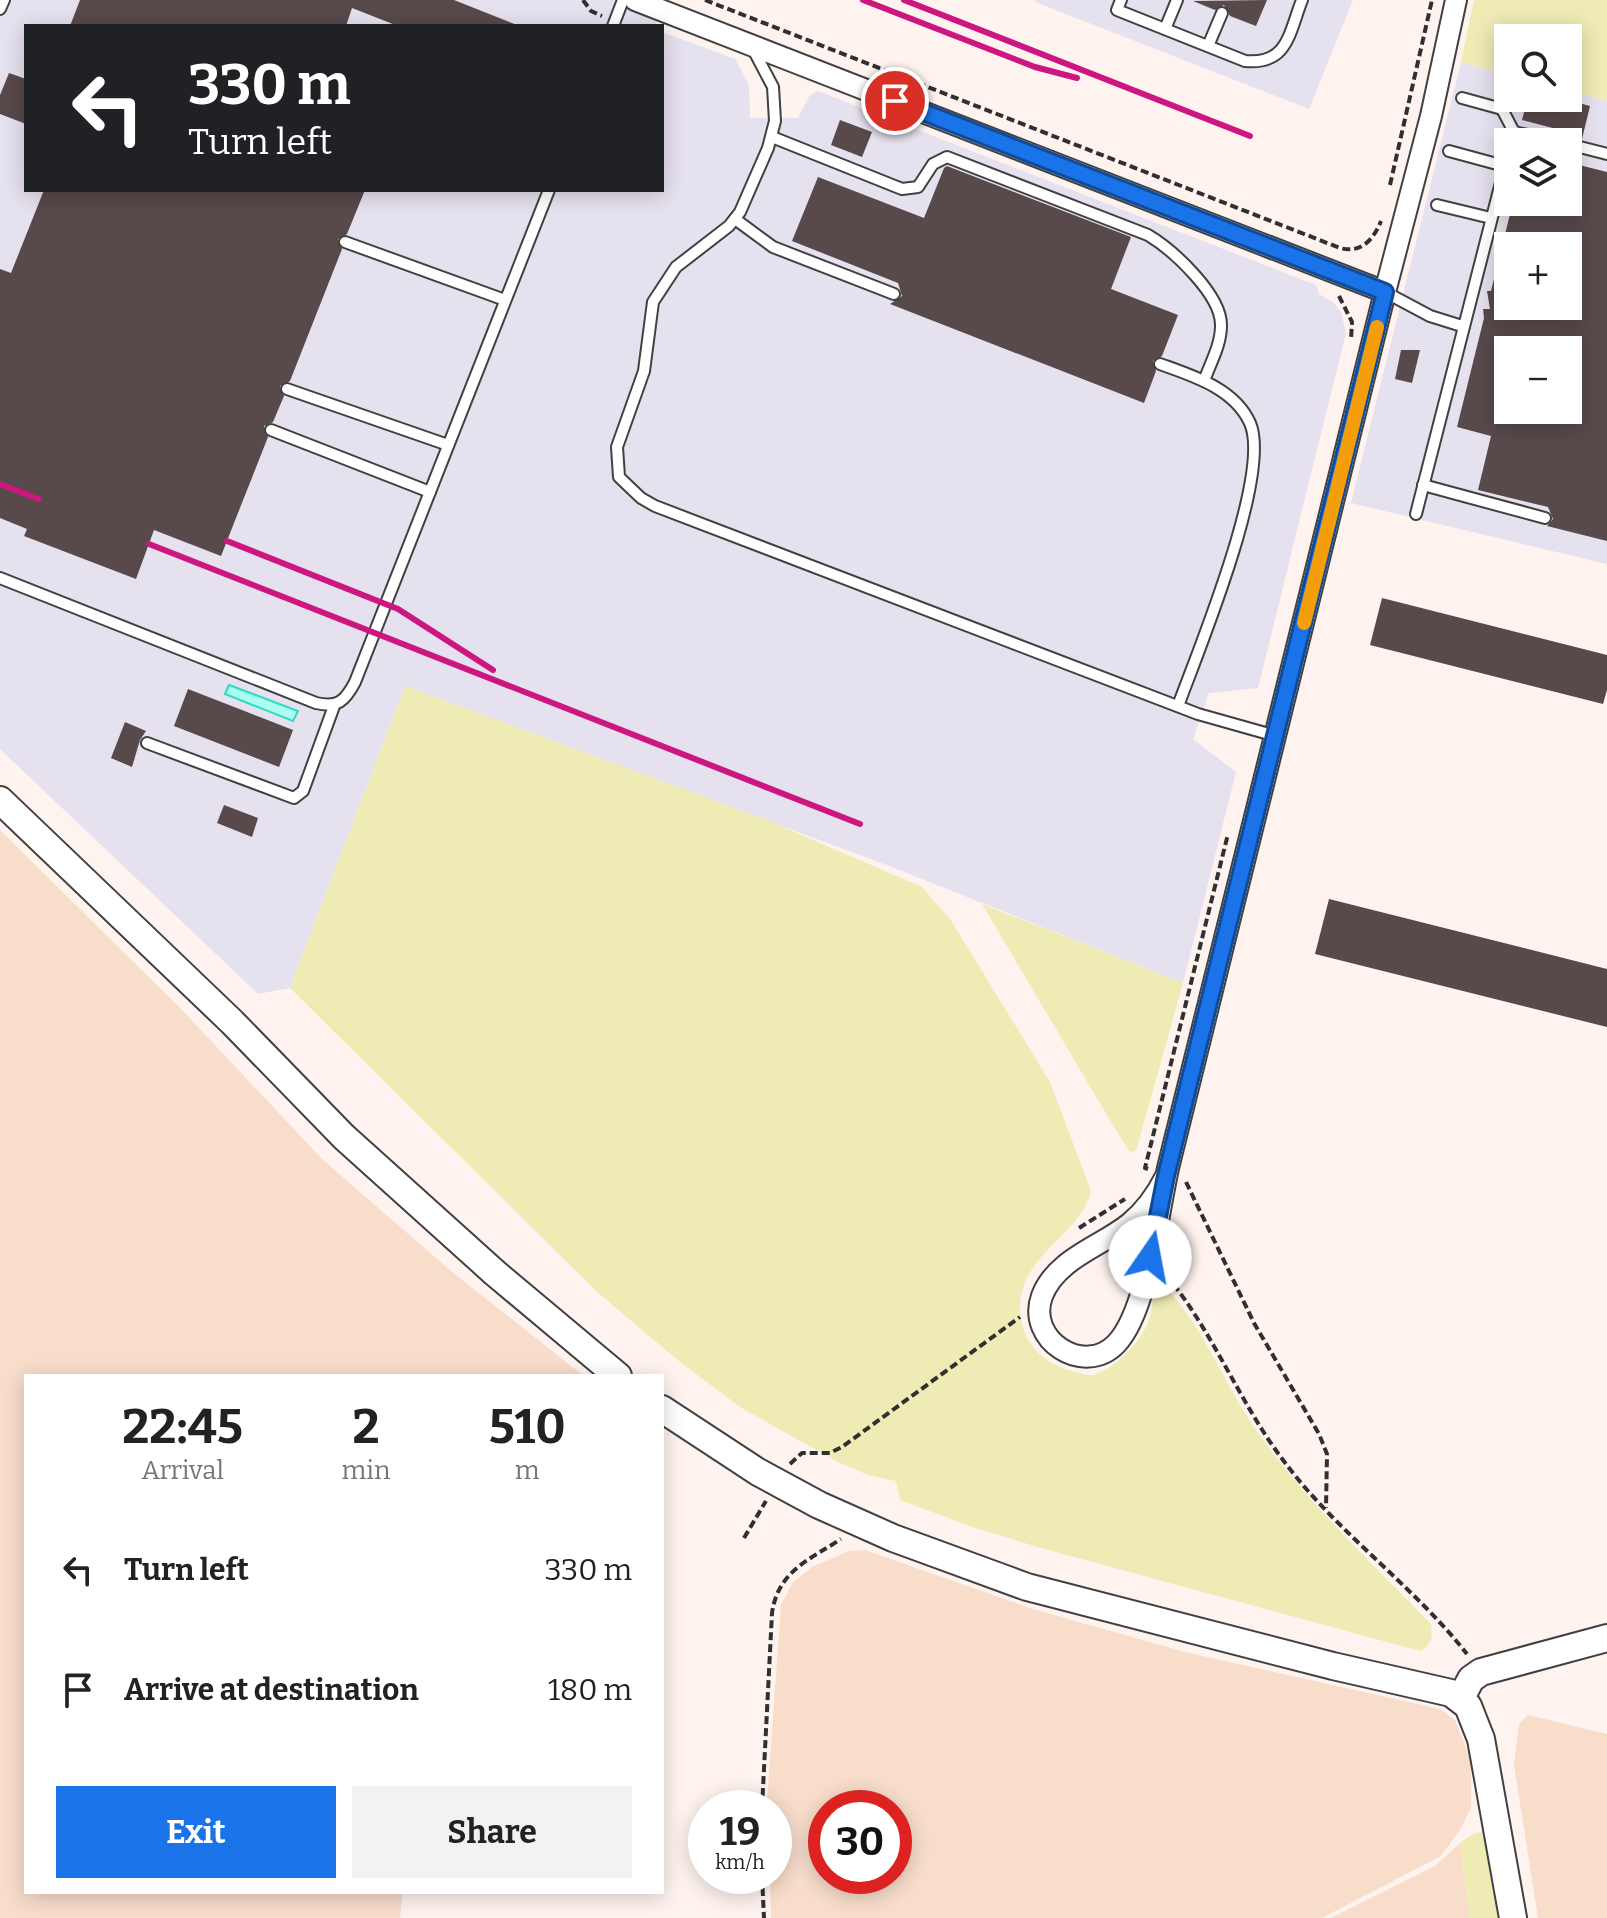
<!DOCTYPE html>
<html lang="en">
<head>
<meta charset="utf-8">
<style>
	body { margin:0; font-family:Bitter,serif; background:#f2f2f2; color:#222; height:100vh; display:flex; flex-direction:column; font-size:30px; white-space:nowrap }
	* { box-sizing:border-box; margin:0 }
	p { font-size:26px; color:#767676 }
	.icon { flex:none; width:44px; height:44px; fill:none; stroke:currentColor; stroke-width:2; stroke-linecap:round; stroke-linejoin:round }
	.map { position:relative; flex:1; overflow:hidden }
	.sheet { position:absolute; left:24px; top:1374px; width:640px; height:520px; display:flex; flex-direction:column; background:#fff; border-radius:0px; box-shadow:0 4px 20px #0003 }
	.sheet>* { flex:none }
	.top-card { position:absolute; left:24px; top:24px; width:640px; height:168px; border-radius:0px; box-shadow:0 4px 20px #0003; background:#202124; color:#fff; overflow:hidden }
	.tools { position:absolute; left:1494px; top:24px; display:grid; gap:16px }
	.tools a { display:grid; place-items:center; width:88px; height:88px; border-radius:0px; background:#fff; box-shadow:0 4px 20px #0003; font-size:40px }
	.speed { position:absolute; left:688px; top:1790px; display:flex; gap:16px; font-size:40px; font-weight:700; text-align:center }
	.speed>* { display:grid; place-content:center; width:104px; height:104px; border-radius:50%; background:#fff; box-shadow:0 4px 20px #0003; line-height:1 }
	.speed small { font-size:20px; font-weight:400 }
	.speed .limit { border:12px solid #d22; background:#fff; color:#111 }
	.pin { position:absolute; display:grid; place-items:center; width:68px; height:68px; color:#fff; margin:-34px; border:4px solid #fff; border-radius:50%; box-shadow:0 2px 8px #0007 }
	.me { position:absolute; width:88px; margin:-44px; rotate:12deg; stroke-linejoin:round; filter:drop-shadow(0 0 6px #0008) }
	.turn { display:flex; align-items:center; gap:28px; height:168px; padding:0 32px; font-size:36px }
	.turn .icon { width:104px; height:104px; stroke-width:2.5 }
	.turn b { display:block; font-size:56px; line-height:68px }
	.eta { display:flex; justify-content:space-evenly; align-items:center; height:136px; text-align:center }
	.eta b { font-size:48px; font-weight:700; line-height:56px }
	.primary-button { display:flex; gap:16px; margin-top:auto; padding:16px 32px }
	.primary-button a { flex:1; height:92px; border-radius:0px; background:#1a73e8; color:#fff; font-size:32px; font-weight:700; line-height:92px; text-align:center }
	.primary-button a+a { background:#f2f2f2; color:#222 }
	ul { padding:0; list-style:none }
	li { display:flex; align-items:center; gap:24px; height:120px; padding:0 32px }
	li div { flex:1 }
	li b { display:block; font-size:30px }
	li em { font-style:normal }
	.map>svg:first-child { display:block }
	.industrial { fill:#e6e1ee; fill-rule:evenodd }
	.farmland { fill:#f8ddcb; fill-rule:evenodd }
	.green { fill:#eeebb4 }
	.water { fill:#adfcf0; stroke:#2ddbc4; stroke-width:2 }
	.building { fill:#58494b; fill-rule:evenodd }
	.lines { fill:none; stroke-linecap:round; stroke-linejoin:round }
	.service-casing { stroke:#414141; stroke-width:14 }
	.minor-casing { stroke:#414141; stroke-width:24 }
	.tertiary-casing { stroke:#414141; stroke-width:30 }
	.path { stroke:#303030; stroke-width:4; stroke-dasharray:8 4; stroke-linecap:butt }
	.service { stroke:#fff; stroke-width:10 }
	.minor { stroke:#fff; stroke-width:20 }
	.tertiary { stroke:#fff; stroke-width:26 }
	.rail { stroke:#cd1780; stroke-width:6 }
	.route-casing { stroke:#114b97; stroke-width:20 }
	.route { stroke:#1a73e8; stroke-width:14 }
	.slow { stroke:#f59e0b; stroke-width:14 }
</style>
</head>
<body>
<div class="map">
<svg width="1607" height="1918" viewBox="0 0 1607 1918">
	<rect width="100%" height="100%" fill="#fff3ef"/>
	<!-- industrial -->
	<g class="industrial">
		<polygon points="0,0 665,0 655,26 26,26 26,190 662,190 662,32 735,59 749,85 750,118 798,118 810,95 818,91 1316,285 1319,294 1333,302 1341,312 1346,333 1258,688 1209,693 1193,739 1236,772 1183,983 884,864 405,686 290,988 258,994 0,749"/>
		<polygon points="1036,0 1353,0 1309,109 1035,2"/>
		<path d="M1461,62l47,13v23h60v-7l39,10v463l-256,-61zM1508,142h60v60h-60zM1508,246h60v60h-60zM1508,350h60v60h-60z"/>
	</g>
	<!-- farmland -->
	<g class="farmland">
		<polygon points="0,830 183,1011 322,1159 452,1272 584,1376 26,1376 26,1892 403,1892 400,1918 0,1918"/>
		<path d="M865,1550l168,59 152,43 255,57 15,11 16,40v48l-11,22 -19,26 -119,62h-551l-1,-42h4v-68h-7v-7l14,-196 12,-23 19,-15 37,-16zM826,1808h68v68h-68z"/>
		<polygon points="1528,1715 1607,1734 1607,1918 1538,1918 1514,1765 1519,1724"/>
		<polygon points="1460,1843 1470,1918 1331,1918 1435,1866"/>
	</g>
	<!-- green -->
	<g class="green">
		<polygon points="1474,0 1607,0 1607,101 1568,91 1568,38 1508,38 1508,75 1461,62"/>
		<path d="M405,686l362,134 155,67 28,32 100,163 41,109c-9,41 -63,61 -70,105 -6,39 17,67 54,76 5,1 12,4 18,3 20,-5 44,-30 53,-48 7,-14 7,-34 10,-49 46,42 65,102 100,152 50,72 114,131 175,194 2,14 1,20 -11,27l-379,-103 -66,-20 -75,-28 -4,-19 -28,-6 -32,-14 -96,-54 -60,-45 -83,-70 -307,-304z"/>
		<polygon points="982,904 1183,983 1136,1151 1130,1152 1111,1122"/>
		<polygon points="1487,1830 1501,1918 1470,1918 1460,1843 1471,1835"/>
	</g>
	<!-- water -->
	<polygon class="water" points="229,685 298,711 293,721 225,694"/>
	<!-- building -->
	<g class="building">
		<polygon points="80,0 454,0 517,25 398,26 352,8 346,26 70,26"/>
		<polygon points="1267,0 1256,26 1230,16 1224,5 1215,10 1193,1"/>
		<polygon points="9,73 26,79 26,124 0,114 0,95"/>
		<polygon points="1528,98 1560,98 1590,106 1582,139 1568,136 1568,132 1522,120"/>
		<polygon points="840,120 872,132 862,157 831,145"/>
		<path d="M1568,152l10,3 -3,9 32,8v369l-60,-15 6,-7 -5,-12 -70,-17 13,-54 -34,-9 27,-109 -1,-9h7l-3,-18h4l22,-89h55zM1506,246h62v60h-60zM1508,350h60v60h-60z"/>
		<polygon points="947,166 1131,237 1111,289 1178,315 1162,356 1153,361 1156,371 1144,403 890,304 902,296 898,283 792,241 818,177 924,218 944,168"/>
		<polygon points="44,190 365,190 347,234 338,239 342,249 290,381 280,386 284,396 273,422 264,426 268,437 221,556 154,530 136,579 24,536 27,529 0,518 0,269 11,273"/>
		<polygon points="1401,350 1420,350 1412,383 1395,379"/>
		<polygon points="1382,598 1607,655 1607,690 1603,704 1370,645"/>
		<polygon points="188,689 293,730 279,767 174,726"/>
		<polygon points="125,722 146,731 140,740 132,767 111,758"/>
		<polygon points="224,805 258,818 252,837 217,823"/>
		<polygon points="1329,899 1607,969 1607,1027 1315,954"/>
	</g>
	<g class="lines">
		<!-- service casing -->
		<g class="service-casing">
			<g id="service">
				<path d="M1121,0l-4,10 128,51c43,4 44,-28 57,-61"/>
				<polyline points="0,9 4,0"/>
				<polyline points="613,26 623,0"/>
				<polyline points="1165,29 1177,0"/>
				<polyline points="1208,46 1222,13"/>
				<polyline points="754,51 773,87 775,121 768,148 740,212 729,226 676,267 653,302 644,371 617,447 619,477 641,498 655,506 1198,714 1276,736"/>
				<polyline points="1462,98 1502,109 1514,132"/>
				<path d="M772,137l130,52 16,-2 15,-23 14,-7 201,78c25,15 74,60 73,91 0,19 -11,38 -17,55"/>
				<polyline points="1512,142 1514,132 1558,142"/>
				<polyline points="1568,144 1607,154"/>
				<polyline points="1449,151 1508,167"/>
				<polyline points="1437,205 1491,218"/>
				<polyline points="735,219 773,247 894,294"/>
				<polyline points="345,242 505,300"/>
				<polyline points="1385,292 1430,316 1462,326"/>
				<path d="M1160,364c33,12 74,24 90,59 22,51 -52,228 -72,283"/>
				<polyline points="287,389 448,445"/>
				<polyline points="271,430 430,492"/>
				<polyline points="1423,485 1545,518"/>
				<polyline points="1416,514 1508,155"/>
				<path d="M0,578l316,125c22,5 29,-2 39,-21l194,-492"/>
				<polyline points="147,743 294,798 303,791 334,706"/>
			</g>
		</g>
		<!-- minor casing -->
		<g class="minor-casing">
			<g id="minor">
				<path d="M635,0l750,292 -216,872c-11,46 -21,147 -53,180 -32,33 -90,-4 -74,-48 14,-37 58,-49 87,-72 16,-13 28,-30 37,-48"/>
				<polyline points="1385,292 1431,116 1456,0"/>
			</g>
		</g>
		<!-- tertiary casing -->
		<g class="tertiary-casing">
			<g id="tertiary">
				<polyline points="0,800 232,1022 344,1137 495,1273 618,1376"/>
				<polyline points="662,1409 758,1472 819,1505 893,1538 1027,1587 1333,1666 1451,1693 1468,1706 1481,1739 1513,1918"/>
				<polyline points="1461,1698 1471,1679 1481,1672 1607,1638"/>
			</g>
		</g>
		<!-- path -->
		<g class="path">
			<polyline points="583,0 591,11 602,16"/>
			<path d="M705,0l635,248c21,6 34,-9 41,-27"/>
			<polyline points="1390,185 1432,0"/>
			<polyline points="1339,296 1352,322 1351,340"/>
			<polyline points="1148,1169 1145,1168 1228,834"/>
			<polyline points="1186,1182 1254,1323 1319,1434 1327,1454 1326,1508"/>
			<polyline points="1079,1228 1125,1199"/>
			<path d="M1166,1275c47,56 73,127 117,185 53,72 129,124 184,194"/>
			<polyline points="790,1464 802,1453 830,1453 842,1447 1020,1317"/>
			<polyline points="744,1538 766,1501"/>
			<path d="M762,1808l10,-195c6,-42 37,-53 69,-74"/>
			<polyline points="762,1876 764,1918"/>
		</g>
		<!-- service -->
		<use href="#service" class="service"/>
		<!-- minor -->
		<use href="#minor" class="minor"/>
		<!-- tertiary -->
		<use href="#tertiary" class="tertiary"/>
		<!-- rail -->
		<g class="rail">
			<polyline points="863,0 1035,67 1077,78"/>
			<polyline points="904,0 1250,136"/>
			<polyline points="0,484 39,499"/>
			<polyline points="227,541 398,609 493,670"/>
			<polyline points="149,544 860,824"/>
		</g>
	</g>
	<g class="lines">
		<!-- route casing -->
		<g class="route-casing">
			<polyline id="route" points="895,101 1385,292 1166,1176 1150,1257"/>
		</g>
		<!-- route -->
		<use href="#route" class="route"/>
		<!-- slow -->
		<polyline class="slow" points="1304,623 1377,327"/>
	</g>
</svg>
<div class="tools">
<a><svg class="icon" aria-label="search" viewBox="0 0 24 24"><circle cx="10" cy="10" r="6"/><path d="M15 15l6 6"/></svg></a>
<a><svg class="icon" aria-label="layers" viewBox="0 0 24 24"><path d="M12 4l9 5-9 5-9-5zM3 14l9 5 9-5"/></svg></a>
<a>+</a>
<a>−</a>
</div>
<div class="speed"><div>19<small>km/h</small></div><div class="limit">30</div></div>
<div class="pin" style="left:895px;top:101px;background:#d93025"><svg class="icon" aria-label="arrive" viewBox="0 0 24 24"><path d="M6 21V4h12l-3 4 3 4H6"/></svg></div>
<svg class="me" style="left:1150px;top:1257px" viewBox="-20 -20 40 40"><circle r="19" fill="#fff"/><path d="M0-13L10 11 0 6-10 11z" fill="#1a73e8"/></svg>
<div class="top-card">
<div class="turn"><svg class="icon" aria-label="left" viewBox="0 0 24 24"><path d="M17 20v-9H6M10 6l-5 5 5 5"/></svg><div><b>330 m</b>Turn left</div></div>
</div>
<section class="sheet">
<div class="eta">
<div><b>22:45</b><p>Arrival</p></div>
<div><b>2</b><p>min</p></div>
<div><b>510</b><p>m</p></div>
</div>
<ul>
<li><svg class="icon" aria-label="left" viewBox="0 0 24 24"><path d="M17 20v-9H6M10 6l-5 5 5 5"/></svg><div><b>Turn left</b></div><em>330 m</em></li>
<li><svg class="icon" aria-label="arrive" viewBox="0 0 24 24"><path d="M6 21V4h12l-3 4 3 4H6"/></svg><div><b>Arrive at destination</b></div><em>180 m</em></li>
</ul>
<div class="primary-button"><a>Exit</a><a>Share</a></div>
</section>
</div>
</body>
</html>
